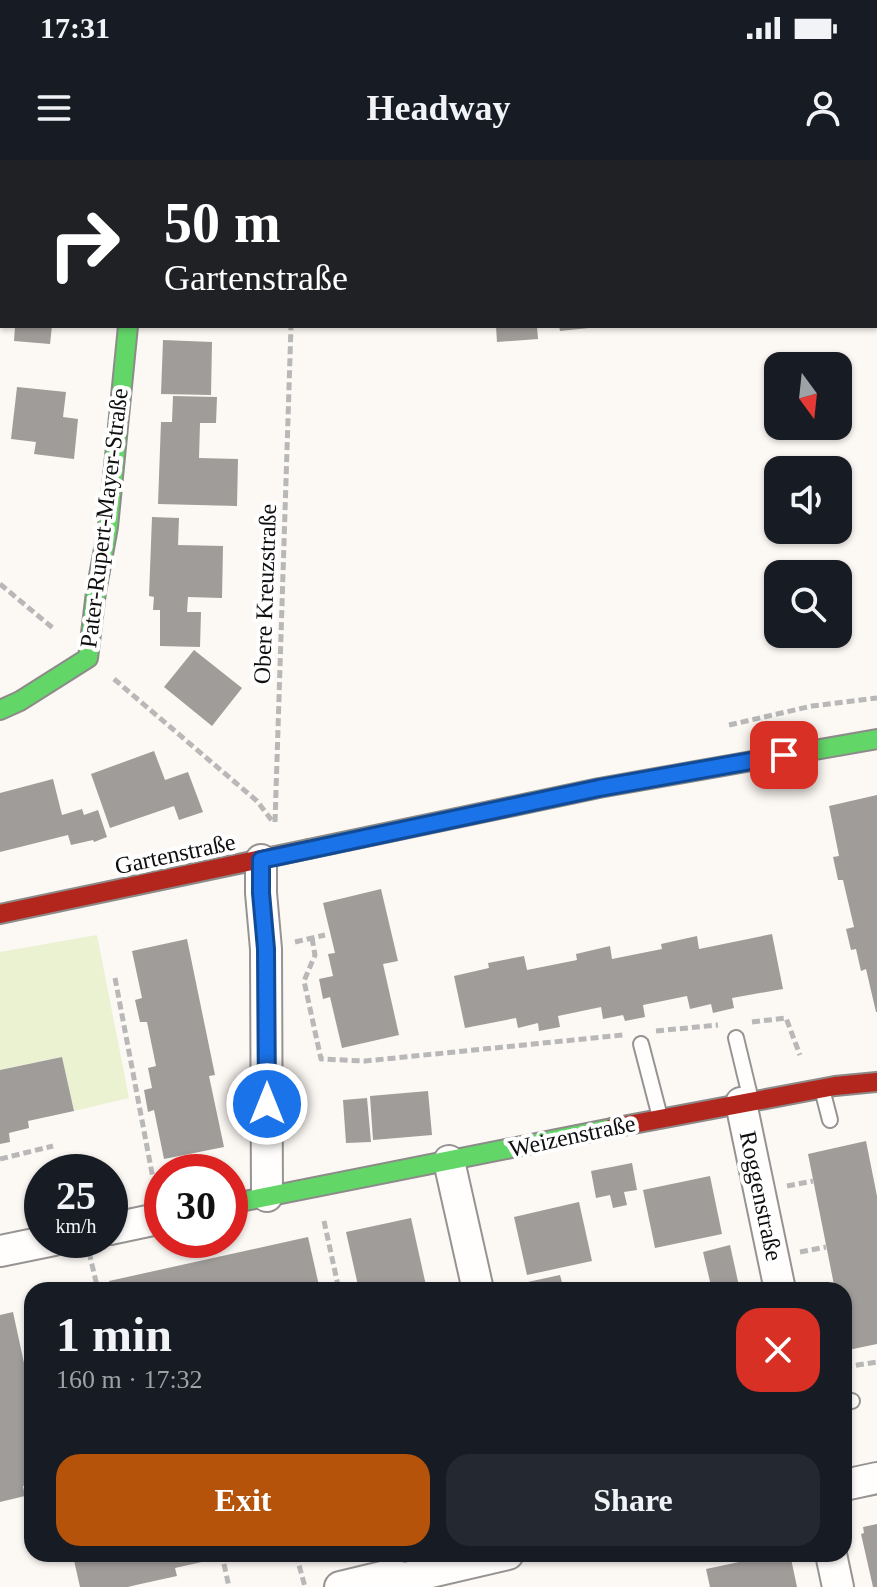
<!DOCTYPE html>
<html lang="en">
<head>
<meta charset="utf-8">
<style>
	body { margin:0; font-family:"Times New Roman",serif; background:#242831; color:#f1f3f6; height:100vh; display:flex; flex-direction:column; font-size:30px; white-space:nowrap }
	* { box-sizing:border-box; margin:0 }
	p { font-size:26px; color:#9ea1a6 }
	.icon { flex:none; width:44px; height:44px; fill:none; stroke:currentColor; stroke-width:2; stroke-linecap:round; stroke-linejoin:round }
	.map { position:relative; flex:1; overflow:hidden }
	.sheet { position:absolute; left:24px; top:1122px; width:828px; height:280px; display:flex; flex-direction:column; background:#171b24; border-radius:24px; box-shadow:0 2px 6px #0004 }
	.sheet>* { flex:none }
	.banner { position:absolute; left:0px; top:0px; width:878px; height:168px; box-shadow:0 2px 6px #0004; background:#202124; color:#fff; overflow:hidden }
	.needle { width:52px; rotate:165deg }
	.buttons { position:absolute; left:764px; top:192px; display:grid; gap:16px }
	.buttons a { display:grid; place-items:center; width:88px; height:88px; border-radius:16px; background:#171b24; box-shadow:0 2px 6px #0004; font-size:40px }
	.speed { position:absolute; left:24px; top:994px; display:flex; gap:16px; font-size:40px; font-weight:700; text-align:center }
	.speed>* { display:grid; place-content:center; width:104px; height:104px; border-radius:50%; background:#171b24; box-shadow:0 2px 6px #0004; line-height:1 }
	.speed small { font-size:20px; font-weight:400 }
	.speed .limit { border:12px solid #d22; background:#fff; color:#111 }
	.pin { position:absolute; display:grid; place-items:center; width:68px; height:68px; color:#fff; margin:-34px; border-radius:16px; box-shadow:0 4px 12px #0006 }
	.me { position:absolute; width:88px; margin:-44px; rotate:0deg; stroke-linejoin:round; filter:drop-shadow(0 0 6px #0008) }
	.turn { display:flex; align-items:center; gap:28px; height:168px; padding:0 32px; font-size:36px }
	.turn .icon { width:104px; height:104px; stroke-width:2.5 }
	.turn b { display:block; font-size:56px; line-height:68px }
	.round { display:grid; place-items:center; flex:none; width:84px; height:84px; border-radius:24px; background:#242831 }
	.summary { display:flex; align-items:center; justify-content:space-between; height:136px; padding:0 32px }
	h1 { font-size:48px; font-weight:700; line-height:60px }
	.action { display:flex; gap:16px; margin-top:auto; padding:16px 32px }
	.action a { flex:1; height:92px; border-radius:24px; background:#b45309; color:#fff; font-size:32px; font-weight:700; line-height:92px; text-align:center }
	.action a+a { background:#242831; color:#f1f3f6 }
	.status { display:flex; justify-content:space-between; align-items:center; height:56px; padding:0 40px; background:#171b24; direction:ltr }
	.status svg { height:22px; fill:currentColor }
	header { display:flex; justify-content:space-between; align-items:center; height:104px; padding:0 32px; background:#171b24; font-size:36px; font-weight:700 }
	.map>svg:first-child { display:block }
	.green { fill:#ebf2d2 }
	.building { fill:#9f9c99 }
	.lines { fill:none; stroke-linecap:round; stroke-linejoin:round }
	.lane-casing { stroke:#969492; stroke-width:18 }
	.street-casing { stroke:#969492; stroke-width:34 }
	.fast-casing { stroke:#8c8b89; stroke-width:22 }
	.jam-casing { stroke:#8c8b89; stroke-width:22 }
	.path { stroke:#b9b8b8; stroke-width:5; stroke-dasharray:8 4; stroke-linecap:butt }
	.lane { stroke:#fffefd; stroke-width:14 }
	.street { stroke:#fffefd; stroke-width:30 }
	.fast { stroke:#63d668; stroke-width:18 }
	.jam { stroke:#b3261e; stroke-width:18 }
	.route-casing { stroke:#114b97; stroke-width:20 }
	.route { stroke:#1a73e8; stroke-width:14 }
	.labels { text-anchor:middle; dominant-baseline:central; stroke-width:8; stroke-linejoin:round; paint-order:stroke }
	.street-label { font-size:24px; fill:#0f0f0f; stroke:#fff }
</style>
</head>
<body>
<div class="status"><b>17:31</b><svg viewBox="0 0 49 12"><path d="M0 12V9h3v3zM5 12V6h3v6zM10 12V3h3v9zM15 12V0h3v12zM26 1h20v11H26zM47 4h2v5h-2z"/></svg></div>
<header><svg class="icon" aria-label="menu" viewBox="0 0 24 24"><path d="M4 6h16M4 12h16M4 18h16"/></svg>Headway<svg class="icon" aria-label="person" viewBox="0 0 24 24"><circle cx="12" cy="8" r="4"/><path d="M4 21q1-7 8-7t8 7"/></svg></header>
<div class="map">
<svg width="877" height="1427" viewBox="0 0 877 1427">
	<rect width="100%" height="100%" fill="#fcf8f4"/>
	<!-- green -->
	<polygon class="green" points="97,775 129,938 74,951 62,897 0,910 0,792"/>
	<!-- building -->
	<g class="building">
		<polygon points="15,166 52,166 50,184 14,181"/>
		<polygon points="496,166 537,166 538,179 497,182"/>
		<polygon points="559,166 589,166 589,168 560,171"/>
		<polygon points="163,180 212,182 211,235 161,234"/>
		<polygon points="17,227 66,232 63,257 78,259 74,299 34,294 36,282 11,279"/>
		<polygon points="173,236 217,237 216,263 200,263 199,298 238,299 237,346 158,344 161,262 172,262"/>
		<polygon points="152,357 179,358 178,385 223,386 222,438 188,437 187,452 201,452 200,487 160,486 160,450 153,450 154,437 149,436"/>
		<polygon points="194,490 242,528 212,566 164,527"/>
		<polygon points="154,591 165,620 188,612 203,652 179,660 174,646 110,668 91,614"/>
		<polygon points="53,619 62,655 82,649 84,655 98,650 107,677 94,682 93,680 71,685 68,675 0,692 0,633"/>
		<polygon points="877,635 877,852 876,852 866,809 861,811 856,789 851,790 846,769 854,767 843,720 838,720 833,697 839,696 829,646"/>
		<polygon points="381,729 398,801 383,804 399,875 342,888 330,837 323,839 319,819 333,816 328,794 335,793 323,743"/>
		<polygon points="772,774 783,829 732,838 734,848 713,853 711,844 690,849 687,836 643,845 645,857 625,861 623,855 603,859 601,847 558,856 560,867 539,871 538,863 518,868 516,858 465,868 454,816 489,808 488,803 524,796 527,810 577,800 576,794 610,786 612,799 662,789 661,784 697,776 699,789"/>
		<polygon points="187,779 215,915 209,916 224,987 164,999 154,950 148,952 144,930 152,928 148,908 156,906 147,862 140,862 135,840 142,838 132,791"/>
		<polygon points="62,897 74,951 28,961 29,968 9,973 10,982 0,984 0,910"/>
		<polygon points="428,931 432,975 373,980 370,936"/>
		<polygon points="367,938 371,982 346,983 343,940"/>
		<polygon points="866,981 877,1036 877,1184 848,1190 844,1171 844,1130 835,1130 808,994"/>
		<polygon points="632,1003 637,1030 624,1032 627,1045 613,1048 610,1035 596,1038 591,1011"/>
		<polygon points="710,1016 722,1074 655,1088 643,1030"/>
		<polygon points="579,1042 592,1101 527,1115 514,1057"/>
		<polygon points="411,1058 427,1130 359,1130 346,1072"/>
		<polygon points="308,1077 320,1130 111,1130 109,1121"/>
		<polygon points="730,1085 739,1126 712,1130 703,1092"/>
		<polygon points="560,1115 564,1130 525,1130 523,1123"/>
		<polygon points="13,1152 32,1240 32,1324 23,1326 25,1336 0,1342 0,1155"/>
		<polygon points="877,1364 877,1427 873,1427 861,1374 864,1373 863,1367"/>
		<polygon points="86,1394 232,1394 233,1395 175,1408 177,1416 136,1425 128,1427 80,1427 73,1396"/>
		<polygon points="777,1394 790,1394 797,1427 710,1427 706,1409"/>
	</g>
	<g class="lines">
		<!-- lane casing -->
		<g class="lane-casing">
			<g id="lane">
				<polyline points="736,878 750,936"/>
				<polyline points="641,884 660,957"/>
				<polyline points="823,933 830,960"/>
				<polyline points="844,1241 852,1241"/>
			</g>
		</g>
		<!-- street casing -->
		<g class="street-casing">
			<g id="street">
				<polyline points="135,2 135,0"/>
				<polyline points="261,700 261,733 266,789 267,1036"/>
				<polyline points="741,943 780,1130"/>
				<polyline points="449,1001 478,1130"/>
				<polyline points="110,1069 162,1058"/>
				<polyline points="0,1091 54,1080"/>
				<polyline points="844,1321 849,1324 877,1318"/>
				<polyline points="831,1394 838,1427"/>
				<polyline points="340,1427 390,1415 405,1418 508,1394"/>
			</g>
		</g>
		<!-- fast casing -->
		<g class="fast-casing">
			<g id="fast">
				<polyline points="0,550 20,541 88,498 96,432 108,367 128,166"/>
				<polyline points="309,689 599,628 877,579"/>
				<polyline points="230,1044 612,968"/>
			</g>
		</g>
		<!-- jam casing -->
		<g class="jam-casing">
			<g id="jam">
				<polyline points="0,754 309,689"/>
				<polyline points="612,968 835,926 877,922"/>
			</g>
		</g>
		<!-- path -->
		<g class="path">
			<polyline points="295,2 295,0"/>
			<polyline points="876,92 877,91"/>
			<polyline points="0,424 54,469"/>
			<polyline points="114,519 257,641 273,662"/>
			<polyline points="729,565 812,546 877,538"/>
			<polyline points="275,662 291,166"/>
			<polyline points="312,778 315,795 304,821 321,899 365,901 623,875"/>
			<polyline points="295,782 325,775"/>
			<polyline points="115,818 155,1029"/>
			<polyline points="752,862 786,858 800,895"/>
			<polyline points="656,871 718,865"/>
			<polyline points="0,999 53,986"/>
			<polyline points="787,1026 813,1021"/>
			<polyline points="324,1061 339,1130"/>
			<polyline points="89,1092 98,1130"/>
			<polyline points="800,1092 826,1087"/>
			<polyline points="844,1207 877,1202"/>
			<polyline points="296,1394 305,1427"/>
			<polyline points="224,1404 229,1427"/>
		</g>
		<!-- lane -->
		<use href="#lane" class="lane"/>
		<!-- street -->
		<use href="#street" class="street"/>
		<!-- fast -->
		<use href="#fast" class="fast"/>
		<!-- jam -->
		<use href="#jam" class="jam"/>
	</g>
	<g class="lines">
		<!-- route casing -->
		<g class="route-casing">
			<polyline id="route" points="267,944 266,789 261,733 261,700 599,628 784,595"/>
		</g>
		<!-- route -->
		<use href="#route" class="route"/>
	</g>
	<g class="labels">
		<!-- street labels -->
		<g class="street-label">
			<text transform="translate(104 358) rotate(-83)">Pater-Rupert-Mayer-Straße</text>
			<text transform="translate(265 434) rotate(-88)">Obere Kreuzstraße</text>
			<text transform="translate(175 694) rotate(-12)">Gartenstraße</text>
			<text transform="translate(572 976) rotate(-12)">Weizenstraße</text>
			<text transform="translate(761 1036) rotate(78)">Roggenstraße</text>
		</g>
	</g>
</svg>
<div class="buttons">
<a><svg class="needle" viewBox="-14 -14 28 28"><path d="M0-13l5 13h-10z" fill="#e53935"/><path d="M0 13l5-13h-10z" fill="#9ea1a6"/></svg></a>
<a><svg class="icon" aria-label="sound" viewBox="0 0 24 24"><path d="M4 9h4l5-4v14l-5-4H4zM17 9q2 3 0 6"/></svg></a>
<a><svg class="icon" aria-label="search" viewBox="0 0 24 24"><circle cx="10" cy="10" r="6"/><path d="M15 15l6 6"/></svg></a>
</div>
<div class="speed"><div>25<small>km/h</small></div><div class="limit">30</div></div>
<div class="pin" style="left:784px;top:595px;background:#d93025"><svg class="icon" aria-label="arrive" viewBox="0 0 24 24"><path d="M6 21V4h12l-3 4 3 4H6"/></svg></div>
<svg class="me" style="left:267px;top:944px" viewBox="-20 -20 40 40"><circle r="17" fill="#1a73e8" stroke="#fff" stroke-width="3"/><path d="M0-11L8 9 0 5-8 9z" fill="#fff"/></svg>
<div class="banner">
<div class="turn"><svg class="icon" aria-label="right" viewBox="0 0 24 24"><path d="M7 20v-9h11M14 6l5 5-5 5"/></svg><div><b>50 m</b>Gartenstraße</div></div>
</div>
<section class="sheet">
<div class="summary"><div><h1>1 min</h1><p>160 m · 17:32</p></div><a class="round" style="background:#d93025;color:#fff"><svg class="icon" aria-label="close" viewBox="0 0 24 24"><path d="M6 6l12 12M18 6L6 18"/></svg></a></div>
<div class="action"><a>Exit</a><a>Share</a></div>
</section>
</div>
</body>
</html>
